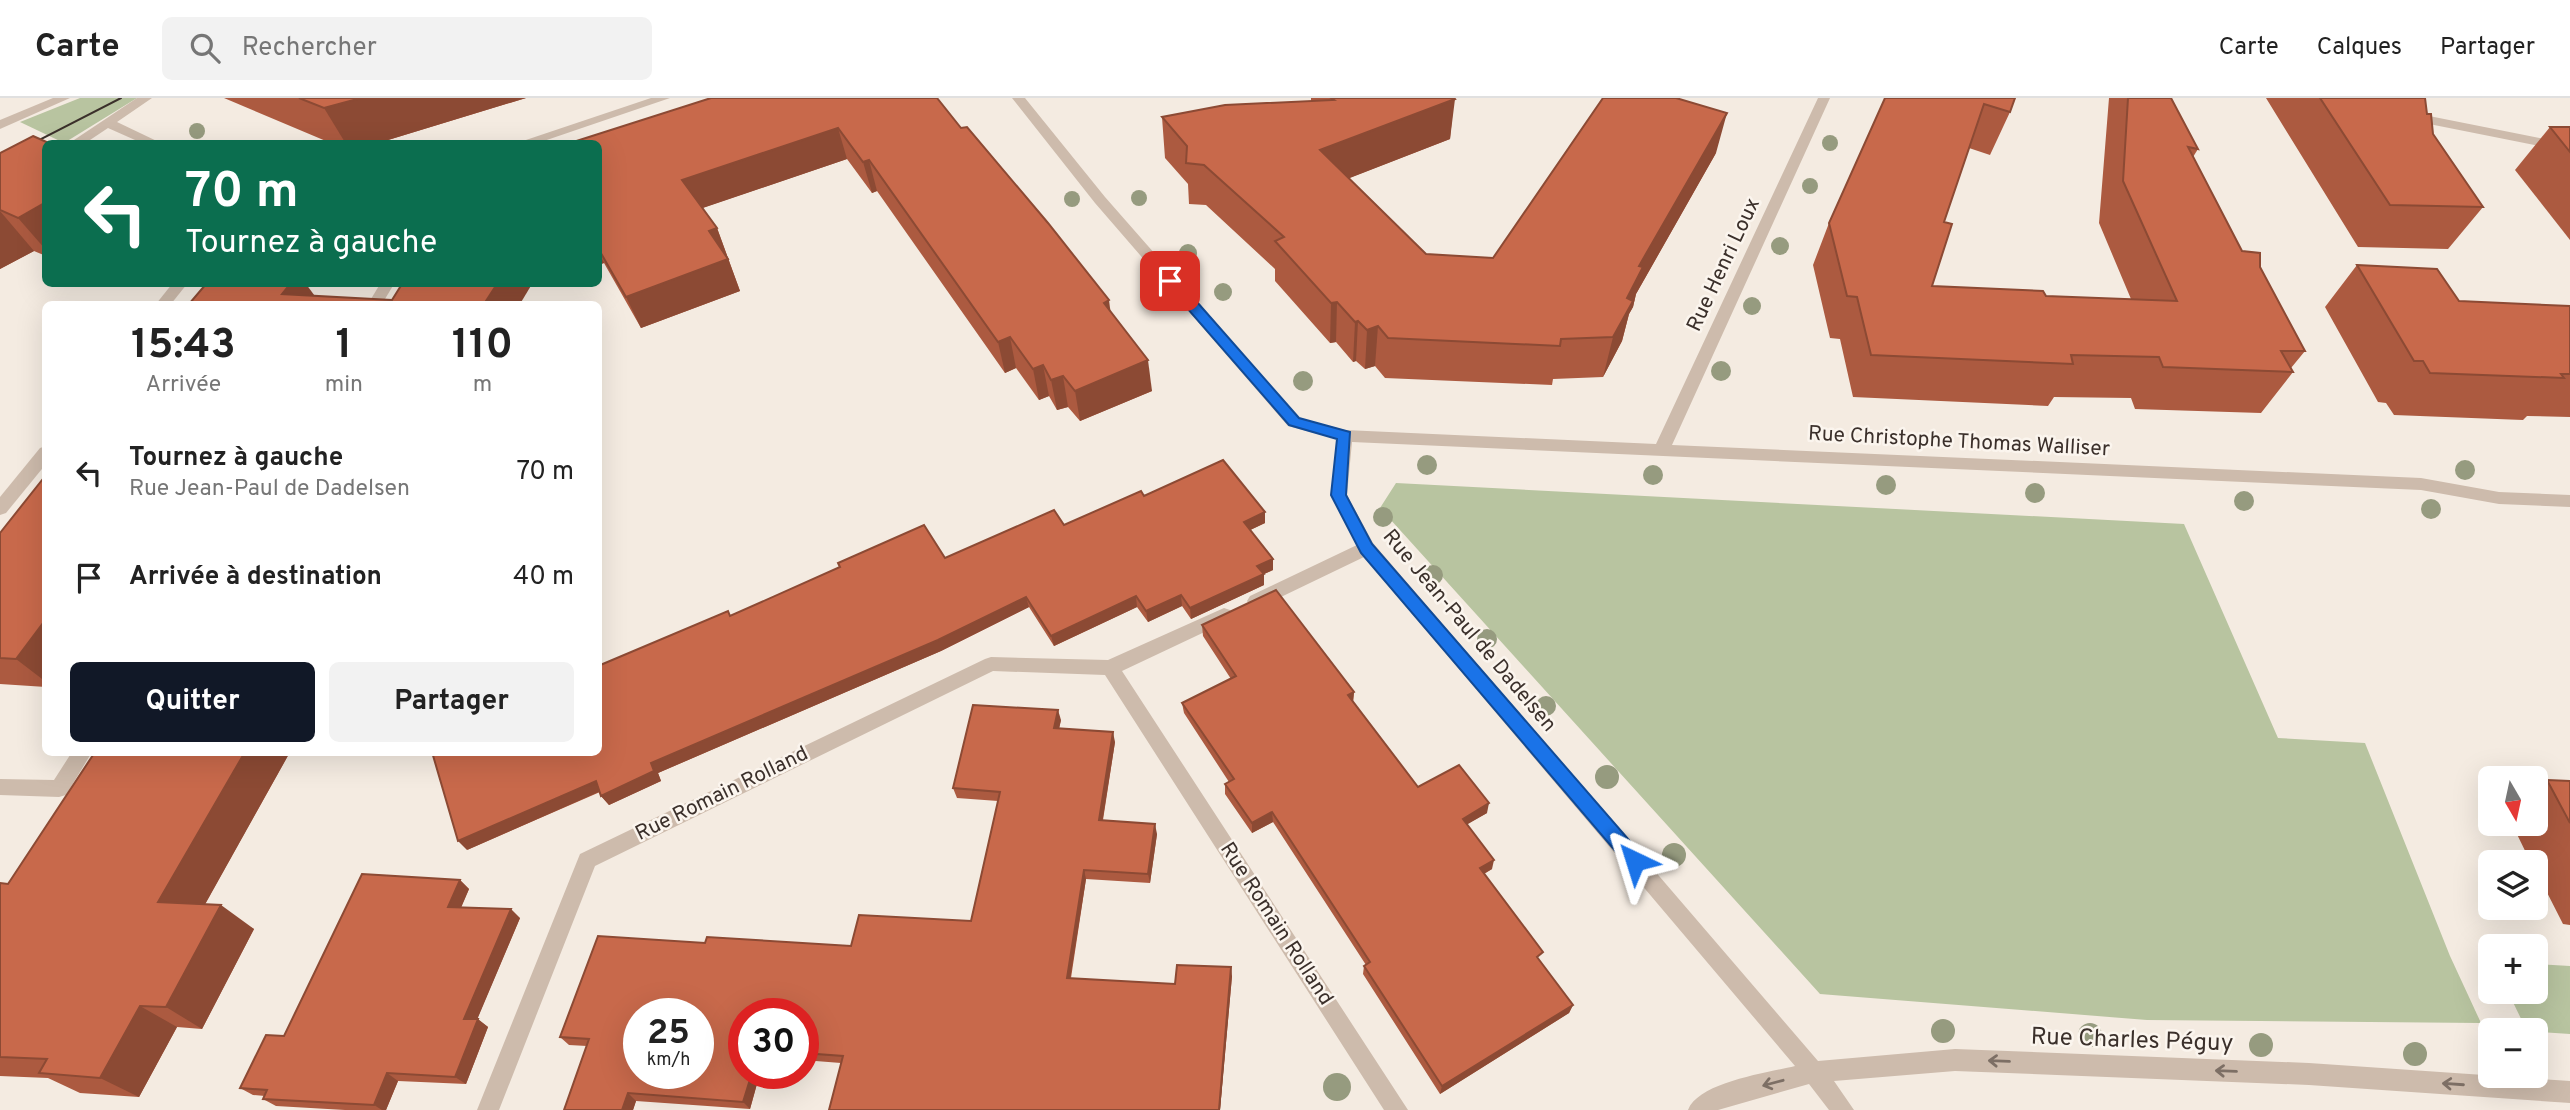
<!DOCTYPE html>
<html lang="fr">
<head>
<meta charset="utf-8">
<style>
	body { margin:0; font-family:Overpass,sans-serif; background:#f2f2f2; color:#222; height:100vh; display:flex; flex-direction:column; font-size:26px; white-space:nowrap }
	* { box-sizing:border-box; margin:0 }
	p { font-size:23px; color:#767676 }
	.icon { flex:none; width:38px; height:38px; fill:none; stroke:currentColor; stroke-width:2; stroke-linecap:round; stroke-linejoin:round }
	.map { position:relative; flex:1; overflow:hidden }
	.drawer { position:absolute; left:42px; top:203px; width:560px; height:455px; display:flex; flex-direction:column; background:#fff; border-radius:10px; box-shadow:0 7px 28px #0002 }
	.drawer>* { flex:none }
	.banner { position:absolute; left:42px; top:42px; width:560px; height:147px; border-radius:10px; box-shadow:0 7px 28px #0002; background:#0b6e4f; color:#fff; overflow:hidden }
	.needle { width:46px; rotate:171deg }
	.tools { position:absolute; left:2478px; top:668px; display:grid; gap:14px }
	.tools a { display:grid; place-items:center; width:70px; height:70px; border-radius:10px; background:#fff; box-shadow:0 7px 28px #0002; font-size:35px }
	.speed { position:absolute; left:623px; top:900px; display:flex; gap:14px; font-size:35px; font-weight:700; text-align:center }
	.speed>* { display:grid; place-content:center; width:91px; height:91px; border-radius:50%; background:#fff; box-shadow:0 7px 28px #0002; line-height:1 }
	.speed small { font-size:18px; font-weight:400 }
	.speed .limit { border:10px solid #d22; background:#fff; color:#111 }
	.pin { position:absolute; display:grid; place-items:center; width:60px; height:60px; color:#fff; margin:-30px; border-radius:14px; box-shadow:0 4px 10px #0006 }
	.me { position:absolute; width:77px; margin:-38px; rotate:319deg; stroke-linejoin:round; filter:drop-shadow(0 0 5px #0008) }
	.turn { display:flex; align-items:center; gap:24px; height:147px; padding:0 28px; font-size:32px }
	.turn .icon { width:91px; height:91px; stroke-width:2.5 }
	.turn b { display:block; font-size:49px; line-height:60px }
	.eta { display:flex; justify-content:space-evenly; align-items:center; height:119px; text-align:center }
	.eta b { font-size:42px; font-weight:700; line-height:49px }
	.button { display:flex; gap:14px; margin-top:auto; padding:14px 28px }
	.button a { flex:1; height:80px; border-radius:10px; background:#111827; color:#fff; font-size:28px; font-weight:700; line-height:80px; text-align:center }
	.button a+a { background:#f2f2f2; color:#222 }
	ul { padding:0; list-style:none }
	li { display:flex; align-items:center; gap:21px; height:105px; padding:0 28px }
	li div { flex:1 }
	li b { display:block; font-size:26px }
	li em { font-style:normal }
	header { display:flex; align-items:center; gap:42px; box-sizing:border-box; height:98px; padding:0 35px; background:#fff; border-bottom:2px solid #e0e0e0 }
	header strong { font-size:33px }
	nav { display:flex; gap:38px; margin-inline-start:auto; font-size:24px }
	.search { width:490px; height:63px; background:#f2f2f2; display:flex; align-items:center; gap:18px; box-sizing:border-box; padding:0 24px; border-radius:10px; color:#767676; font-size:26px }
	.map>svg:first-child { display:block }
	.green { fill:#b8c4a0 }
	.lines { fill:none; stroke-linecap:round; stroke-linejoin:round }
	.minor { fill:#cdbbac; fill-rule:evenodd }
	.tram { stroke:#3b302b; stroke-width:2 }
	.tree { fill:#969b7f }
	.wall { fill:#ac5a40 }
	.shaded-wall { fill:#8c4a34 }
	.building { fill:#c8694b; stroke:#8c4a34; stroke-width:2; fill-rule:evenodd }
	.oneway { stroke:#7d6f65 }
	.route { fill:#1a73e8; stroke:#114b97; stroke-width:2 }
	.labels { text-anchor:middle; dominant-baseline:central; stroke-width:5; stroke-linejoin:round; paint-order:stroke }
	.street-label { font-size:21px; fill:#3b302b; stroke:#fbf5ee }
	.near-street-label { font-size:24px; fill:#3b302b; stroke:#fbf5ee }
</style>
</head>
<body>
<header>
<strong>Carte</strong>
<div class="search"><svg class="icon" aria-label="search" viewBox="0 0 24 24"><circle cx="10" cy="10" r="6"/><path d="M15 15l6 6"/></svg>Rechercher</div>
<nav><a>Carte</a><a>Calques</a><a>Partager</a></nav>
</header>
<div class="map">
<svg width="2570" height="1012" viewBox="0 0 2570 1012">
	<rect width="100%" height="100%" fill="#f4ebe1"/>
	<!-- green -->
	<g class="green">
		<polygon points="80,0 137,0 64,45 20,24"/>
		<polygon points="1396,385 2184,426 2278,640 2365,645 2450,858 2481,925 2147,922 1820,896 1380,410"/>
		<polygon points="2536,866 2570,868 2570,936 2527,933 2508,894 2536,894"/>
	</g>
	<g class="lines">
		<!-- minor -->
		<g class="minor">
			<polygon points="53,0 70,0 0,31 0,22"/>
			<polygon points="137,0 152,0 117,24 163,46 144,46 108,30 84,46 68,46"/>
			<polygon points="651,0 670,0 535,46 514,46"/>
			<path d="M1012,0h13l80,99 194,221 46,12 311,14 162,-346h12l-158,347 749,33 78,14 71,3v12l-71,-3 -78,-14 -1069,-48 -5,53 26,48 445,518 137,-12 354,14 261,18v22l-261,-18 -354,-14 -121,10 20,29h-25l-20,-26 -91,26h-30c11,-28 79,-37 107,-44l-431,-509 -102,49h-12l-3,-5 3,-5 107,-51 -26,-50 6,-56 -49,-13 -193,-223z"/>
			<polygon points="2409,14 2570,46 2570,54 2404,21 2403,18"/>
			<polygon points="172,186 187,186 171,206 156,206"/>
			<polygon points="380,186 394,186 382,206 368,206"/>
			<polygon points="46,348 46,366 6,415 0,417 0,399 40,350"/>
			<polygon points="1224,510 1230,512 1233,517 1230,522 1122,573 1408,1012 1384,1012 1105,577 993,573 595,768 499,1012 477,1012 580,756 985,561 991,559 1108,562"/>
			<polygon points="72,654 92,654 66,697 59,699 0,697 0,681 54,682"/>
		</g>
		<!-- tram -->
		<polyline class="tram" points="0,62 121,0"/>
	</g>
	<!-- trees -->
	<g class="tree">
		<circle cx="197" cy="33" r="8"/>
		<circle cx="1830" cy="45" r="8"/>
		<circle cx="1810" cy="88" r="8"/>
		<circle cx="1139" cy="100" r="8"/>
		<circle cx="1072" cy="101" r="8"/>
		<circle cx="1780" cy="148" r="9"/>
		<circle cx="1188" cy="155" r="9"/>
		<circle cx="1223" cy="194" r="9"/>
		<circle cx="1752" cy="208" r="9"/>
		<circle cx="1721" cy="273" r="10"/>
		<circle cx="1303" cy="283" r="10"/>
		<circle cx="1427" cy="367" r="10"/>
		<circle cx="2465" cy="372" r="10"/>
		<circle cx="1653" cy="377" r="10"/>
		<circle cx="1886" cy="387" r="10"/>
		<circle cx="2035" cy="395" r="10"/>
		<circle cx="2244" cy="403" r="10"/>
		<circle cx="2431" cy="411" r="10"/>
		<circle cx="1383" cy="419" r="10"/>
		<circle cx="1433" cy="477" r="10"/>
		<circle cx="1487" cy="541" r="10"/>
		<circle cx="1546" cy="608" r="10"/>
		<circle cx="1607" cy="679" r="12"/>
		<circle cx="1674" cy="757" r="12"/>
		<circle cx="1943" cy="933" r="12"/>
		<circle cx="2090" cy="937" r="12"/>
		<circle cx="2261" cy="947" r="12"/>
		<circle cx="2415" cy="956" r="12"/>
		<circle cx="1337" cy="989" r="14"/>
	</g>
	<!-- wall -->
	<g class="wall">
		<polygon points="224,0 526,0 375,46 333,46"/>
		<polygon points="937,0 1110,213 1152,293 1080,323 1068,309 1057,312 1049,298 1039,302 1016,270 1005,275 877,93 872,95 847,61 702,110 717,130 740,193 641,230 604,165 598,167 598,46"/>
		<polygon points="1311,0 1454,0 1450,41 1349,80 1426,156 1493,160 1716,55 1636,196 1633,209 1629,216 1622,243 1603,279 1553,281 1552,287 1385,280 1375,268 1365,271 1356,263 1353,264 1336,244 1330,245 1275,183 1275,171 1206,107 1189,106 1188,86 1165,60 1162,19 1311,3"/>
		<polygon points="1885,0 2015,0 2010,14 1990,57 1969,50 1944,124 1932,188 2046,198 2131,201 2099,125 2109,0 2171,0 2198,51 2193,59 2242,153 2260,169 2305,253 2291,270 2293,274 2261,315 2135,311 2131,300 2054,299 2048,308 1853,299 1840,241 1830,240 1813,167 1829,125"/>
		<polygon points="2266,0 2425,0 2427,16 2433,36 2483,109 2448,151 2358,149"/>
		<polygon points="2550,29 2570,29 2570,142 2515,72"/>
		<polygon points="46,46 46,158 34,153 0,171 0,55"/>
		<polygon points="2357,167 2459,203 2570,208 2570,319 2527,318 2523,322 2394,317 2386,305 2378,304 2325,209"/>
		<polygon points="46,377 46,589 0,586 0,435"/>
		<polygon points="1144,398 1265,414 1265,425 1250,432 1273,472 1264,476 1264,487 1191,521 1182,508 1148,524 1137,509 1054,548 1029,509 941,553 658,675 661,683 609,707 601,698 600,694 467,752 730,518 840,469 838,465 945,460 1064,427"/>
		<polygon points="1202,527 1354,594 1353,604 1418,689 1487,715 1467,726 1492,771 1484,776 1540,863 1573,907 1569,915 1440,996 1363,876 1364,868 1366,867 1273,724 1252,735 1225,696 1225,686 1229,684 1184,615 1182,605 1231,581 1203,538"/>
		<polygon points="1061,622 1059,630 1115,644 1103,722 1157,736 1150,785 1086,781 1071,880 1175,886 1232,878 1220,1012 829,1012 841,965 803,962 803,915 744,915 744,975 760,975 750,1011 636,1003 633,1012 564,1012 587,948 569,947 560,939 705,845 851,848 971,823 998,703 957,700 953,690"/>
		<polygon points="95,654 290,654 205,806 254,831 202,931 177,929 139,999 80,995 48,980 0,978 0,785 8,786"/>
		<polygon points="2547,682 2570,683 2570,827 2563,826 2536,773 2536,765 2531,765 2512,726 2536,726 2536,690"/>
		<polygon points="460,782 469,791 461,809 520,820 477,921 488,929 466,986 398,983 386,1012 345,1012 276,1008 263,1001 265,998 253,997 240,990"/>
	</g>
	<!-- shaded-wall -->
	<g class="shaded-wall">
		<polygon points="361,0 526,0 375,46 346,46 324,10"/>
		<polygon points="1455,1 1450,41 1319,92 1320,52"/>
		<polygon points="1727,15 1716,55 1636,196 1633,209 1629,216 1622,243 1603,279 1613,239 1639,168"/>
		<polygon points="838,30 847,61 694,113 682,82"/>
		<polygon points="869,62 877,93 872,95 863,64"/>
		<polygon points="46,104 46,152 18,120"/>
		<polygon points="0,113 34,153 0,171"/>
		<polygon points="717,130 740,193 641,230 626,199 709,133"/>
		<polygon points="598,153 604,165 598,167"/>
		<polygon points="290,186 306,186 320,205 282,196"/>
		<polygon points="497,186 532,186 520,206 484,206"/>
		<polygon points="1109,202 1113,233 1104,205"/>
		<polygon points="1337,204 1336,244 1330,245 1331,205"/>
		<polygon points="1358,223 1356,263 1353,264 1355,224"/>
		<polygon points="1378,228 1375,268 1365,271 1367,232"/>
		<polygon points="1010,239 1016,270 1005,275 998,244"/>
		<polygon points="1148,262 1152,293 1080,323 1075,293"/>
		<polygon points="1043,267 1049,298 1039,302 1033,271"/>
		<polygon points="1063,278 1068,309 1057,312 1051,282"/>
		<polygon points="1265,414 1265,425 1244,435 1244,424"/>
		<polygon points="1273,461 1273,472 1264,476 1264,487 1191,521 1190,510 1257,468"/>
		<polygon points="1181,497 1182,508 1148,524 1146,513"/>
		<polygon points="1136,498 1137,509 1054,548 1051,538"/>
		<polygon points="1026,499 1029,509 941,553 658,675 661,683 609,707 601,698 651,665"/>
		<polygon points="46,521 46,584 16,561"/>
		<polygon points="1354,594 1353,604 1348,597"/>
		<polygon points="1058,612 1061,622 1057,640 1054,630"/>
		<polygon points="1113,634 1115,644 1101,732 1099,722"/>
		<polygon points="245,654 290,654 193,828 158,804"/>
		<polygon points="596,683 603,692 467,752 458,743"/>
		<polygon points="1489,705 1487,715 1461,730 1463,721"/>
		<polygon points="1272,714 1273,724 1252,735 1252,725"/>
		<polygon points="1155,726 1157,736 1150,785 1148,776"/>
		<polygon points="1494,762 1492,771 1478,779 1480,770"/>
		<polygon points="1084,772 1086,781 1069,888 1067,880"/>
		<polygon points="460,782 469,791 458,817 448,809"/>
		<polygon points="221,807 254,831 202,931 166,909"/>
		<polygon points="511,811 520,820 474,929 464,921"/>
		<polygon points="1231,869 1232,878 1220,1012 1219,1012"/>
		<polygon points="1573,907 1569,915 1440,996 1442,988"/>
		<polygon points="140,908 177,929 139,999 100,980"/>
		<polygon points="478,921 488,929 466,986 455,979"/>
		<polygon points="387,975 398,983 386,1012 382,1012 374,1007"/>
		<polygon points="752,975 760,975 750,1011 743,1004"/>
		<polygon points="628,995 636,1003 633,1012 622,1012"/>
	</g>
	<!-- building -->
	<g class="building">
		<polygon points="299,0 361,0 324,10"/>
		<polygon points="711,0 937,0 961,30 967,29 1048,125 1109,202 1104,205 1148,262 1075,293 1063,278 1051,282 1043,267 1033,271 1010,239 998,244 869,62 863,64 838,30 682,82 717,130 709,133 728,161 626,199 598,150 598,46 567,46"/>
		<polygon points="1331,0 1454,0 1455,1 1320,52 1426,156 1493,160 1603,0 1676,0 1727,15 1639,168 1643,169 1627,200 1633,203 1613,239 1561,241 1560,248 1388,240 1378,228 1367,232 1358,223 1355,224 1337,204 1331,205 1275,143 1284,139 1204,67 1186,65 1187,48 1162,19 1225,7 1334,2"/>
		<polygon points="1885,0 2015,0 2010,14 1984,6 1944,124 1952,126 1932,188 2043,193 2046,198 2177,203 2123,83 2128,0 2171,0 2198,51 2188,49 2242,153 2260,155 2260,169 2305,253 2281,253 2293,274 2163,269 2159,259 2071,257 2073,266 1871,257 1857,199 1847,198 1829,125"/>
		<polygon points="2320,0 2425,0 2427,16 2431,16 2433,36 2483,109 2390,107"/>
		<polygon points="2550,29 2570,29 2570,54"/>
		<polygon points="33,38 51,46 46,46 46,104 18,120 0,112 0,55"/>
		<polygon points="2357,167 2437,171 2459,203 2570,208 2570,276 2561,276 2564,280 2430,275 2423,263 2414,263"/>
		<polygon points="206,186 290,186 282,196 392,202 402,186 497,186 484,206 189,206"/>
		<polygon points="1223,362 1265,414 1244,424 1273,461 1257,468 1264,476 1190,510 1181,497 1146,513 1136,498 1051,538 1026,499 938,542 651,665 654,673 601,698 596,683 458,743 432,654 598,654 598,568 728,513 730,518 840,469 838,465 924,427 945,460 1054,412 1064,427 1141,393 1144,398"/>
		<polygon points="46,377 46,521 16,561 0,560 0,435"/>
		<polygon points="1276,492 1354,594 1348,597 1418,689 1459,667 1489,705 1463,721 1494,762 1480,770 1543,854 1537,859 1573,907 1442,988 1364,868 1370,864 1272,714 1252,725 1225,686 1234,681 1182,605 1236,578 1202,527"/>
		<path d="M973,607l85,5 -4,18 59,4 -14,88 56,4 -7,50 -64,-4 -17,108 108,6 2,-19 54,2 -12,143h-390l14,-54 -40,-3v-40h-59v60h8l-9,29 -115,-9 -6,17h-58l25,-71 -29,-2 38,-101 107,7 2,-6 144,9 8,-31 112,6 29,-129 -47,-4zM639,915h59v60h-59z"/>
		<polygon points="95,654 245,654 158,804 221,807 166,909 140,908 100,980 39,975 47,961 0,959 0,785 8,786"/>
		<polygon points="2547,682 2570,683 2570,725"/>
		<polygon points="362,776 460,782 448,809 511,811 464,921 478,921 455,979 387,975 374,1007 263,1001 267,992 240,990 266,937 284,938"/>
	</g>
	<!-- one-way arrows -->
	<defs><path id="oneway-shaft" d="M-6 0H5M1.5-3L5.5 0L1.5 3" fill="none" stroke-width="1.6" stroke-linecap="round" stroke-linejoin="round" transform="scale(1.75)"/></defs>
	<g class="oneway">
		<use href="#oneway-shaft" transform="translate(1999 963) rotate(-178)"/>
		<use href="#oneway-shaft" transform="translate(2226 973) rotate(-178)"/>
		<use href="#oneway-shaft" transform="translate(1773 985) rotate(165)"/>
		<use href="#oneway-shaft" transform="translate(2453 986) rotate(-176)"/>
	</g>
	<!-- route -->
	<polygon class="route" points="1170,178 1175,179 1299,320 1350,334 1346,397 1372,446 1642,757 1644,763 1642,769 1629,769 1361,455 1331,397 1337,341 1289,327 1166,186 1166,179"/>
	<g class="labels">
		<!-- street labels -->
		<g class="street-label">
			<text transform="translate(1724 167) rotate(-65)">Rue Henri Loux</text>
			<text transform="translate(1959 344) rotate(3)">Rue Christophe Thomas Walliser</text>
			<text transform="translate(1469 533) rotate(50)">Rue Jean-Paul de Dadelsen</text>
			<text transform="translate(722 696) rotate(-26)">Rue Romain Rolland</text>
			<text transform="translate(1276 826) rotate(57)">Rue Romain Rolland</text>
		</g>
		<!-- near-street labels -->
		<g class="near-street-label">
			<text transform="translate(2132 943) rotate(2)">Rue Charles Péguy</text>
		</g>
	</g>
</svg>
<div class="tools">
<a><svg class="needle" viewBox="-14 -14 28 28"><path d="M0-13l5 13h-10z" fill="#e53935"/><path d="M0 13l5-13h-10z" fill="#767676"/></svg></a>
<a><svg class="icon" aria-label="layers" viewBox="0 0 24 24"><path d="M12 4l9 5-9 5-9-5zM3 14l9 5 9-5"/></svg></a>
<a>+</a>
<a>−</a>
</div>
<div class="speed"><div>25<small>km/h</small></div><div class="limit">30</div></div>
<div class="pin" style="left:1170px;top:183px;background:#d93025"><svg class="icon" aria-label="arrive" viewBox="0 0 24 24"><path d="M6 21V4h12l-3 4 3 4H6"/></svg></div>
<svg class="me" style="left:1635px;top:763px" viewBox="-20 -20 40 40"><path d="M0-17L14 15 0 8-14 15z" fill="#1a73e8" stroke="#fff" stroke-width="4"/></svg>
<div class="banner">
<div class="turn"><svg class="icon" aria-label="left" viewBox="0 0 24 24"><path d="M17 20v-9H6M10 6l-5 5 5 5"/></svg><div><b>70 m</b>Tournez à gauche</div></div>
</div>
<section class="drawer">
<div class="eta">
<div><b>15:43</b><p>Arrivée</p></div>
<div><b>1</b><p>min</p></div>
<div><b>110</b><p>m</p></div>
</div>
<ul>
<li><svg class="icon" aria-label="left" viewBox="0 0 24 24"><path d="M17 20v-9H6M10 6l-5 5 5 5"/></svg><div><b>Tournez à gauche</b><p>Rue Jean-Paul de Dadelsen</p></div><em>70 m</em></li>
<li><svg class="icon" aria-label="arrive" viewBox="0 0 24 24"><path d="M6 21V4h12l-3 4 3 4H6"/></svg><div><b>Arrivée à destination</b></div><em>40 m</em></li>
</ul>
<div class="button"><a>Quitter</a><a>Partager</a></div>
</section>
</div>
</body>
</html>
